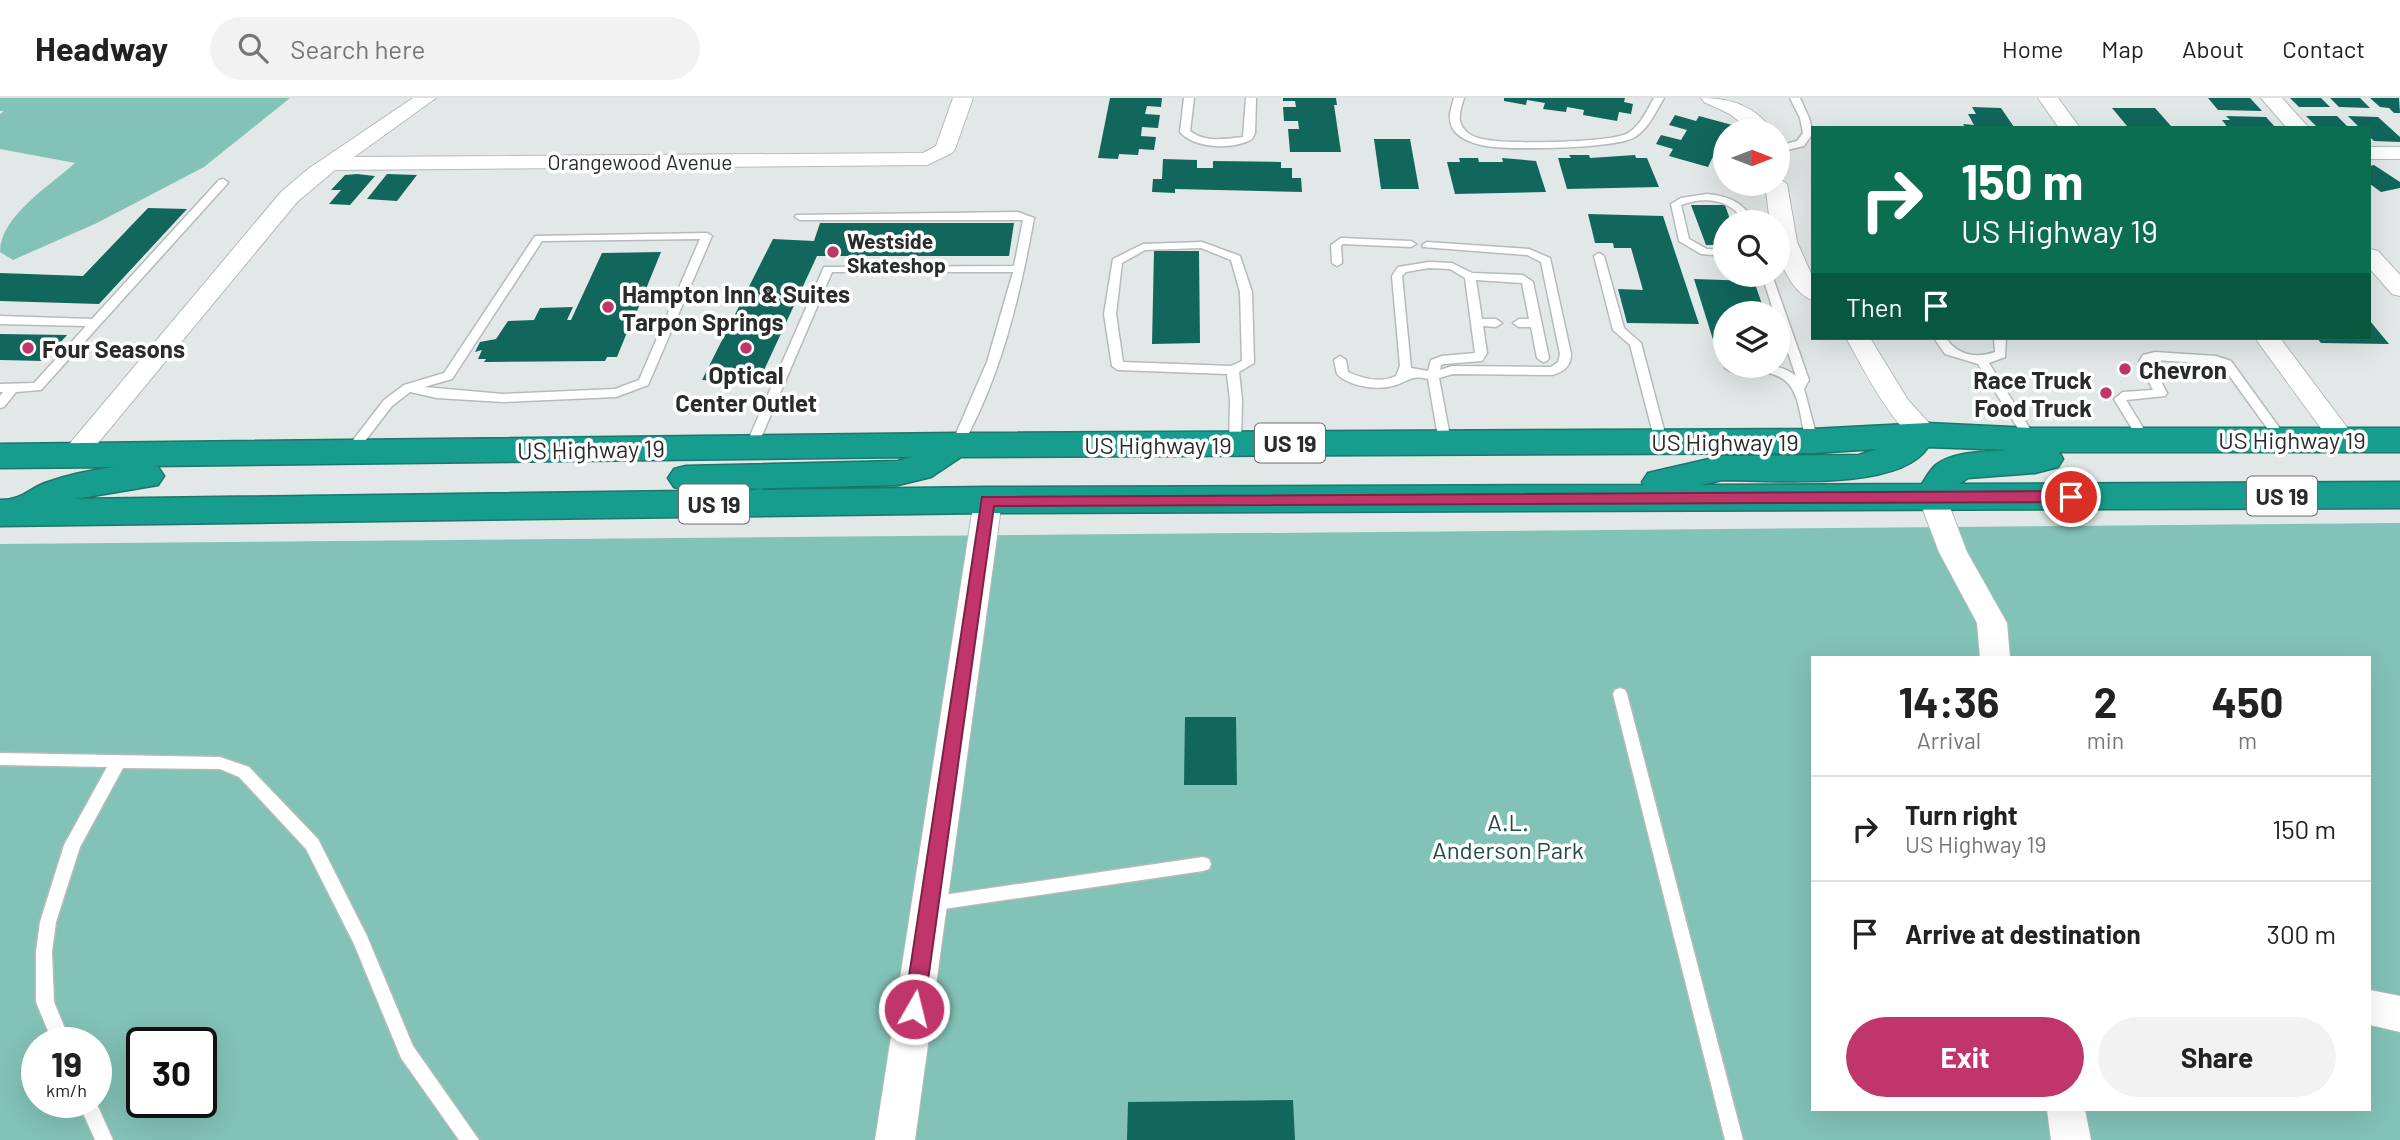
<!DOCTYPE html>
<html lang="en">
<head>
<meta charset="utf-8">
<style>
	body { margin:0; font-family:Barlow,sans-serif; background:#f2f2f2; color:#222; height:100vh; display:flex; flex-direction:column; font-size:26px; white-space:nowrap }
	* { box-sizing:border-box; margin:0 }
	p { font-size:23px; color:#767676 }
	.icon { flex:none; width:38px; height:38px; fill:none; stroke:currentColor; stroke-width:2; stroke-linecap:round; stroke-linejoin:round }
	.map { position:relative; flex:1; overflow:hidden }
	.details { position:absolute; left:1811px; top:558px; width:560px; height:455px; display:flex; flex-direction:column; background:#fff; border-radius:0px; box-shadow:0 7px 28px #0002 }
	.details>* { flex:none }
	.banner { position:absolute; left:1811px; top:28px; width:560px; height:214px; border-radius:0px; box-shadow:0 7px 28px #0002; background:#0b6e4f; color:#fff; overflow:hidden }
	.needle { width:46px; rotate:90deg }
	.controls { position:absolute; left:1713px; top:21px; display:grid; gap:14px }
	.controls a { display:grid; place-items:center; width:77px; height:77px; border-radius:50%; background:#fff; box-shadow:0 7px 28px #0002; font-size:35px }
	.speed { position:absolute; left:21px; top:929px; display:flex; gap:14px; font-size:35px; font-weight:700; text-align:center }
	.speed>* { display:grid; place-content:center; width:91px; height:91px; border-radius:50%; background:#fff; box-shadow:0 7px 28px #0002; line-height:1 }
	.speed small { font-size:18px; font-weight:400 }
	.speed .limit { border:4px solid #111; border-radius:10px; background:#fff; color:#111 }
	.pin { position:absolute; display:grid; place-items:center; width:60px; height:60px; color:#fff; margin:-30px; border:4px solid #fff; border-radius:50%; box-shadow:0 2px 7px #0007 }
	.me { position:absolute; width:77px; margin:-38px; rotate:8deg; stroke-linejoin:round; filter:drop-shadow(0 0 5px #0008) }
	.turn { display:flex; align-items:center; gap:24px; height:147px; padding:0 35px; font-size:32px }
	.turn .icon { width:91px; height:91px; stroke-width:2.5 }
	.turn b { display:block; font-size:49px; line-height:60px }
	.then { display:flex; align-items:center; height:66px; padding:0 35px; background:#0003; gap:14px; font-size:26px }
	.eta { display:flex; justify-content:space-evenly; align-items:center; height:119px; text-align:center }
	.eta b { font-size:42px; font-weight:700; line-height:49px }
	.action { display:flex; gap:14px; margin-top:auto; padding:14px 35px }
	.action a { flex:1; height:80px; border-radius:42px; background:#c0356a; color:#fff; font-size:28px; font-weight:700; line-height:80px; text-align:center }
	.action a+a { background:#f2f2f2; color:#222 }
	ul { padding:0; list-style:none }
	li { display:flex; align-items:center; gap:21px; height:105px; padding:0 35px; border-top:2px solid #e0e0e0 }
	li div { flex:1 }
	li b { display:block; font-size:26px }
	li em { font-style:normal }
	header { display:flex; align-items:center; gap:42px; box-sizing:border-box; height:98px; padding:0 35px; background:#fff; border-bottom:2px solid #e0e0e0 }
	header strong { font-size:33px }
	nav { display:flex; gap:38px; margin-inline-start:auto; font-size:24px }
	.search { width:490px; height:63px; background:#f2f2f2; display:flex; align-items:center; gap:18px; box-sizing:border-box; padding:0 24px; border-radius:38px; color:#767676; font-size:26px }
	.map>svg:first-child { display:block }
	.green { fill:#83c2b7; fill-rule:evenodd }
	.building { fill:#11675c }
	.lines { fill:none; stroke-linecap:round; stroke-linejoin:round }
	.lane-casing { stroke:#b5bbba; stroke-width:3 }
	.street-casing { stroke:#b5bbba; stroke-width:2 }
	.highway-casing { stroke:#1e756b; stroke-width:3 }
	.lane { fill:#fff; fill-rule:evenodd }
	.street { fill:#fff; fill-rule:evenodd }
	.highway { fill:#179d8d; fill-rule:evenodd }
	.route { fill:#c0356a; stroke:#7d2245; stroke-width:2 }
	.poi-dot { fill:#c0356a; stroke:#fff; stroke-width:2.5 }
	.labels { text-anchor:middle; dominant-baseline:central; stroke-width:7; stroke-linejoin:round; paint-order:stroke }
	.far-street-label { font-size:21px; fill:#2a2c2b; stroke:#fff }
	.far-poi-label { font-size:21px; font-weight:bold; fill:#2a2c2b; stroke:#fff; text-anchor:start }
	.shield { fill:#fff; stroke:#6a6b6b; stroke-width:2 }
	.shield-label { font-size:23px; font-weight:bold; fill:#2a2c2b }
	.poi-label { font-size:24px; font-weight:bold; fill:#2a2c2b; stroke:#fff; text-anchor:start }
	.street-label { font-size:24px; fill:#2a2c2b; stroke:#fff }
	.park-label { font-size:24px; fill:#1e4b44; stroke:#fff }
</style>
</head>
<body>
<header>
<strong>Headway</strong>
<div class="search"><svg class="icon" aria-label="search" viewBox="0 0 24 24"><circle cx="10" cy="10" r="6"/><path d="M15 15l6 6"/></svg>Search here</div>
<nav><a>Home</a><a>Map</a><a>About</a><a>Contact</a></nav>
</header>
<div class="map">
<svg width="2400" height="1042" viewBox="0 0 2400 1042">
	<rect width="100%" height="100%" fill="#e2e8e7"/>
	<!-- green -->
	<g class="green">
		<path d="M0,0h290l-86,69 -107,56 -84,37 -13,-8c0,-36 51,-67 75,-89l-75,-14v-35l4,-3h-4z"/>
		<path d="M2400,425v617h-2400v-596zM1813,560h557v452h-557zM37,945h59v59h-59zM142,945h59v59h-59z"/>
	</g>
	<!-- building -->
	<g class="building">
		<polygon points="1110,0 1162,0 1161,9 1147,8 1145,16 1160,17 1158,30 1142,29 1141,38 1156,39 1154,52 1139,51 1138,57 1119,56 1118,61 1098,60"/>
		<polygon points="1283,0 1336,0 1337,7 1334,7 1341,54 1290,54 1288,31 1299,31 1298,23 1284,23 1283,9 1296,9 1295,3 1283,3"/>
		<polygon points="1504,0 1625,0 1624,4 1633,6 1631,16 1619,14 1617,23 1583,17 1584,12 1567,9 1566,14 1543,11 1545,5 1527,2 1526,7 1504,3"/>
		<polygon points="2208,0 2250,0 2262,13 2218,12"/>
		<polygon points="2290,0 2321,0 2330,9 2299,9"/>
		<polygon points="2330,0 2360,0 2370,10 2339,9"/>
		<polygon points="2370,0 2399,0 2400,15 2394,15 2389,10 2380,9"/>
		<polygon points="1972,9 2001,10 2014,29 1966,30 1963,26 1974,27 1968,16 1976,16"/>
		<polygon points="2112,10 2155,10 2171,28 2127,28"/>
		<polygon points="1675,17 1696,23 1699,18 1736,28 1733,33 1726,33 1726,43 1721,42 1708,69 1669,58 1673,51 1656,46 1661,37 1681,42 1687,32 1669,27"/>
		<polygon points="2226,18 2266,19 2276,30 2228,30 2222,22 2230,22"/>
		<polygon points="2306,18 2337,18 2349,30 2318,30"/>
		<polygon points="2348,18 2378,19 2400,39 2400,44 2374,43 2370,39 2370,30 2360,30"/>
		<polygon points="1374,41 1410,41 1419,91 1381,91"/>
		<polygon points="1569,57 1589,57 1590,60 1635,57 1636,60 1647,60 1659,89 1567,91 1558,60 1571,60"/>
		<polygon points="1459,60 1478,60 1479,64 1503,64 1502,60 1536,63 1546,94 1455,96 1447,64 1460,64"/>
		<polygon points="1163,61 1197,62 1197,70 1213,70 1213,63 1281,64 1281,70 1292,70 1292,80 1301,80 1302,94 1175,91 1175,95 1152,94 1153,81 1162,81"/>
		<polygon points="2374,67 2400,84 2400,90 2381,94 2370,86 2370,68"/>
		<polygon points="357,76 375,78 350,107 329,106 341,92 331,92 345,77"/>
		<polygon points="387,76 417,77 397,103 367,101"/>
		<polygon points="1691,107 1725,107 1731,124 1726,124 1726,147 1706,147"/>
		<polygon points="148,110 187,111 99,206 0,203 0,175 83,178"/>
		<polygon points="1588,116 1663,118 1699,226 1627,225 1618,191 1643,192 1631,150 1614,150 1613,145 1595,145"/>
		<polygon points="820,125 1014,125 1009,158 817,158 758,285 702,282 773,141 814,143"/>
		<polygon points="1154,153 1199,153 1200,245 1152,246"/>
		<polygon points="661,154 633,223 628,223 624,233 628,232 617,259 607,259 605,263 484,264 486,261 478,261 482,252 475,254 480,244 496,241 508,223 534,222 540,210 573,209 567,222 571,222 602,155"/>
		<polygon points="1694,181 1754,183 1765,215 1726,215 1726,248 1715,248"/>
		<polygon points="2370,223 2389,246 2321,245 2317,240 2370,240"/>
		<polygon points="0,236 67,237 44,263 0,262"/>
		<polygon points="1185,619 1236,619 1237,687 1184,687"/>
		<polygon points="1293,1002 1295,1042 1127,1042 1128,1004"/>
	</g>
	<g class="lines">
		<!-- lane casing -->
		<g class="lane-casing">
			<g id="lane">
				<path d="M1184,0h10l-4,33c15,12 36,8 53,6l3,-39h10l-1,35 -3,6c-18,11 -57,10 -72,-7z"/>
				<path d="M1454,0h10c-3,10 -8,22 0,31 5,7 16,10 24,11 22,4 124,3 140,-7 13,-8 19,-23 26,-35h10c-8,13 -15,30 -29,39 -19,12 -124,13 -149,9 -11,-2 -27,-7 -33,-17 -6,-11 -2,-20 1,-31z"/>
				<polygon points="1790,0 1800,0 1809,20 1813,35 1804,48 1778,54 1778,48 1797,43 1803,35 1800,20"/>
				<polygon points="223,81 228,84 227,86 41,292 16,294 4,309 0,310 0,298 3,294 0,294 0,286 34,285 86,228 0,226 0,218 92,221 219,82"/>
				<path d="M1707,96c21,2 37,8 47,28h-10c-12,-23 -40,-26 -63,-17l8,34 18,10 19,1v6l-25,-2 -22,-13 -8,-37 10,-6z"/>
				<path d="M1018,114l16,6c-14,78 -33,159 -73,230l-4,1 -6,-4 36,-83 26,-90h-181l-75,175 -2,3h-8l-2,-3 79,-180 190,-1 9,-46h-223l-5,-3 1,-2z"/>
				<path d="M707,135l5,3 -64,149 -32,12 -113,5 -66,-4 -27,-6 -18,14 -37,48h-8l-2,-3 2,-3 37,-48 20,-15 40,-12 91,-137zM700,141l-61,141 -24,9 -112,5 -79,-7 28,-8 90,-138z"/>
				<polygon points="1341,140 1411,143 1416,146 1411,149 1343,146 1341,148 1342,165 1337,168 1332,165 1331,147"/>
				<path d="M1202,144l38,14 12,36 2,71 -15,9 3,28 -1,43 -6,4 -6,-4 1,-43 -3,-26 -109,-4 -6,-4 -8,-52 9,-55 30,-15zM1201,150l30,12 9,32 2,69 -11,5 -108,-4 -7,-48 6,-51 23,-13z"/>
				<path d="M1427,144l102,7 21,9 21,96c0,13 -8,18 -19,21l-99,-1 -14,4 12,64 -6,4 -6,-4 -11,-63c-18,-4 -17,1 -32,6 -18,6 -46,2 -59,-11l-3,-14 6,-4 6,4 2,12c15,7 33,11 48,4l4,-10 -8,-90 6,-9 31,-5 23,1 20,10 51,2 10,7 16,76 -2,3 -4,1 -6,-4 -6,-31h-12l-6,-4 6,-4h10l-7,-36 -46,-3 6,39h14l6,4 -6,4 -13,-1 4,27 -5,8 -38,3 -3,1 -1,5 12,-4 99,1 7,-5 2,-8 -19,-92 -14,-7 -104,-8 -1,-2zM1429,170l21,1 15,9 10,75 -33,3 -11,4 -3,11 -17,-3 -9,-92 4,-4z"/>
				<polygon points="1599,155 1604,158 1624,230 1641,245 1667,343 1665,346 1657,346 1655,343 1630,247 1613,232 1594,158"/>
				<path d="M1762,177h10l37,105 -5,9 14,52 -2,3h-8l-2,-3c-10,-43 -6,-71 -60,-70 -8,1 -15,2 -21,-3l2,-2c22,0 51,-6 69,10l-18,-52v-11h-4z"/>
				<path d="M1934,240h12c11,17 30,21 49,14l-1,-14h12l-1,19 -16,6 48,77 -2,3h-8l-49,-79 -33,-10z"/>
				<polygon points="2155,254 2216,258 2231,263 2286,339 2288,342 2286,345 2278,345 2223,269 2215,266 2155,262 2151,264 2167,295 2165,298 2126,302 2150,341 2148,344 2140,344 2114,301 2123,294 2153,292 2139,264 2143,257"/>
				<polygon points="1620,590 1625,592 1627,596 1743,1042 1725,1042 1613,596 1615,592"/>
				<polygon points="0,655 220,659 249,669 318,741 367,838 413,948 479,1042 459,1042 401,960 354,846 306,751 239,679 220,671 123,670 80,749 56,824 52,854 54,904 71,945 53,945 36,904 36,854 40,824 64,747 107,669 0,667"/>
				<polygon points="1203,759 1209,761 1211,766 1209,771 1203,773 930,813 924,811 922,806 924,801 930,799"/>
				<polygon points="78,1004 96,1004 113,1042 95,1042"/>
			</g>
		</g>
		<!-- street casing -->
		<g class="street-casing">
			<g id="street">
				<polygon points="413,0 436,0 354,59 923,55 936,48 953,0 973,0 955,51 952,55 927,67 335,72 297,104 84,362 75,365 66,362 62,356 66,350 281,94 308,71"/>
				<path d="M1701,0c30,0 54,8 72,33h-22l-21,-17 -26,-12z"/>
				<polygon points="2038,0 2058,0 2080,30 2059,30"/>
				<polygon points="2261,0 2282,0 2309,30 2287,30"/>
				<rect x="2370" y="49" width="30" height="12"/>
				<path d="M1778,80l9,6 10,58 16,36v22c-16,-4 -29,-28 -34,-43 -3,-11 -1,-24 -1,-35h-8l-5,-38h13z"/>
				<polygon points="2370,151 2378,153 2400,177 2400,198 2392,196 2370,171"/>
				<path d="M1846,240h24l38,62 32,35 -4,6c-6,2 -10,4 -16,1 -26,-12 -59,-78 -74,-104z"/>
				<polygon points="2255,240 2280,240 2352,336 2356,342 2352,348 2343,351 2334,348"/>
				<polygon points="1932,389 1942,392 1946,399 1967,454 2007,525 2010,560 1980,560 1977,525 1939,454 1918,399 1922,392"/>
				<polygon points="988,392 998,395 1002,402 915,1042 875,1042 974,402 978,395"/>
				<polygon points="2370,892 2400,898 2400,934 2370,927"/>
				<polygon points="2047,1012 2085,1012 2091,1042 2051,1042"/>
			</g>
		</g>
		<!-- highway casing -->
		<g class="highway-casing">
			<path id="highway" d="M1927,325l104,5h369v24h-341l4,7 -5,8 -23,6 -67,5 -9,6 441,-2v26l-1412,5 -988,13v-26c21,0 26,-9 45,-17 22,-8 46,-13 70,-16l-115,1v-24l957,-11 855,-4zM1928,349l80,3c-22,2 -55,1 -72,15 -6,5 -10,13 -14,19l-221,1 21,-5c48,0 178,12 206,-33zM1877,351l-18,6 -137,1 -74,17 -6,9 2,3 -656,2 -913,12 83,-14 6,-9 -6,-9 -4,-1 757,-9 -13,4 -212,5 -12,3 -6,9 6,9 12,3 212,-5 33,-8 30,-20 851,-4z"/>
		</g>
		<!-- lane -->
		<use href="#lane" class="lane"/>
		<!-- street -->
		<use href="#street" class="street"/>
		<!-- highway -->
		<use href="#highway" class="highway"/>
	</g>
	<!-- route -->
	<polygon class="route" points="2071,393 2078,399 2071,404 994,408 924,911 921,918 914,921 907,918 904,911 982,399"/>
	<!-- markers -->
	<g class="poi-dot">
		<circle cx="833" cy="154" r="7"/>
		<circle cx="608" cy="209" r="7"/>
		<circle cx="28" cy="250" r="7"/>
		<circle cx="746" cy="250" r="7"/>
		<circle cx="2125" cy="271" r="7"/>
		<circle cx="2106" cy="295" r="7"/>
	</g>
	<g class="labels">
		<!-- far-street labels -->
		<g class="far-street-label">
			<text x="640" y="63">Orangewood Avenue</text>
		</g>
		<!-- far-poi labels -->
		<g class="far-poi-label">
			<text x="847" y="142">Westside<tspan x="847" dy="24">Skateshop</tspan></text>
		</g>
		<!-- shield labels -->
		<g class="shield">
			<rect x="1255" y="325.5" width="70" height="39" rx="5"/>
			<rect x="2247" y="378.5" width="70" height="39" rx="5"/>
			<rect x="679" y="386.5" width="70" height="39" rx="5"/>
		</g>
		<g class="shield-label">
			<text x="1290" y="345">US 19</text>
			<text x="2282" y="398">US 19</text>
			<text x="714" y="406">US 19</text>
		</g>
		<!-- poi labels -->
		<g class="poi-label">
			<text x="622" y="195">Hampton Inn &amp; Suites<tspan x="622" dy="28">Tarpon Springs</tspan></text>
			<text x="42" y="250">Four Seasons</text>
			<text x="2139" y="271">Chevron</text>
			<text x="746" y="276" text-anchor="middle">Optical<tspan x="746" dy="28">Center Outlet</tspan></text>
			<text x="2092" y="281" text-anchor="end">Race Truck<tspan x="2092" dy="28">Food Truck</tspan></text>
		</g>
		<!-- street labels -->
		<g class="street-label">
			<text x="2292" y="341">US Highway 19</text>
			<text x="1725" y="343">US Highway 19</text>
			<text x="1158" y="346">US Highway 19</text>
			<text transform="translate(591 351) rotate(-1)">US Highway 19</text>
		</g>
		<!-- park labels -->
		<g class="park-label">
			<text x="1508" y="723">A.L.<tspan x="1508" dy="28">Anderson Park</tspan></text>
		</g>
	</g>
</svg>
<div class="controls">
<a><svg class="needle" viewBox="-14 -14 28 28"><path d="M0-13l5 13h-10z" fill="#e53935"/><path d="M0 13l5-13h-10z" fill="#767676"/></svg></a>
<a><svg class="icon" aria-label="search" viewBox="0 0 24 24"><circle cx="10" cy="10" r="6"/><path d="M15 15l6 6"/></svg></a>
<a><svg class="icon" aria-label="layers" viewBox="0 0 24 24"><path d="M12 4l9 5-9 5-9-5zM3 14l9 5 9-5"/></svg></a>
</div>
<div class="speed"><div>19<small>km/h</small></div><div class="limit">30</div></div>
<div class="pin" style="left:2071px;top:399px;background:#d93025"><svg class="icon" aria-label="arrive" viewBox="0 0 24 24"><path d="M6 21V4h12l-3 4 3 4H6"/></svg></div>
<svg class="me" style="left:914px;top:911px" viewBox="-20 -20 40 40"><circle r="17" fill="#c0356a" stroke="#fff" stroke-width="3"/><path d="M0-11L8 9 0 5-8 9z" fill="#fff"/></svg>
<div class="banner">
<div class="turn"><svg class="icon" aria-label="right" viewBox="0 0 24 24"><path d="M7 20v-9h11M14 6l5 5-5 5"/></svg><div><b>150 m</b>US Highway 19</div></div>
<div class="then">Then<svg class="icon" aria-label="arrive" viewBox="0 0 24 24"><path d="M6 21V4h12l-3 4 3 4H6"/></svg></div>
</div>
<section class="details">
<div class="eta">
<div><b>14:36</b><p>Arrival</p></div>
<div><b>2</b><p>min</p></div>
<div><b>450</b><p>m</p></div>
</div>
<ul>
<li><svg class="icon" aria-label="right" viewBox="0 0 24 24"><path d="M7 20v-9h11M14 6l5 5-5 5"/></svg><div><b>Turn right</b><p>US Highway 19</p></div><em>150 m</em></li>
<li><svg class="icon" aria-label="arrive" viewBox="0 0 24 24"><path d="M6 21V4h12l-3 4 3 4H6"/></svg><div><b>Arrive at destination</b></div><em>300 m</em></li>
</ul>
<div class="action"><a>Exit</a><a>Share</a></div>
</section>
</div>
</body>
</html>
